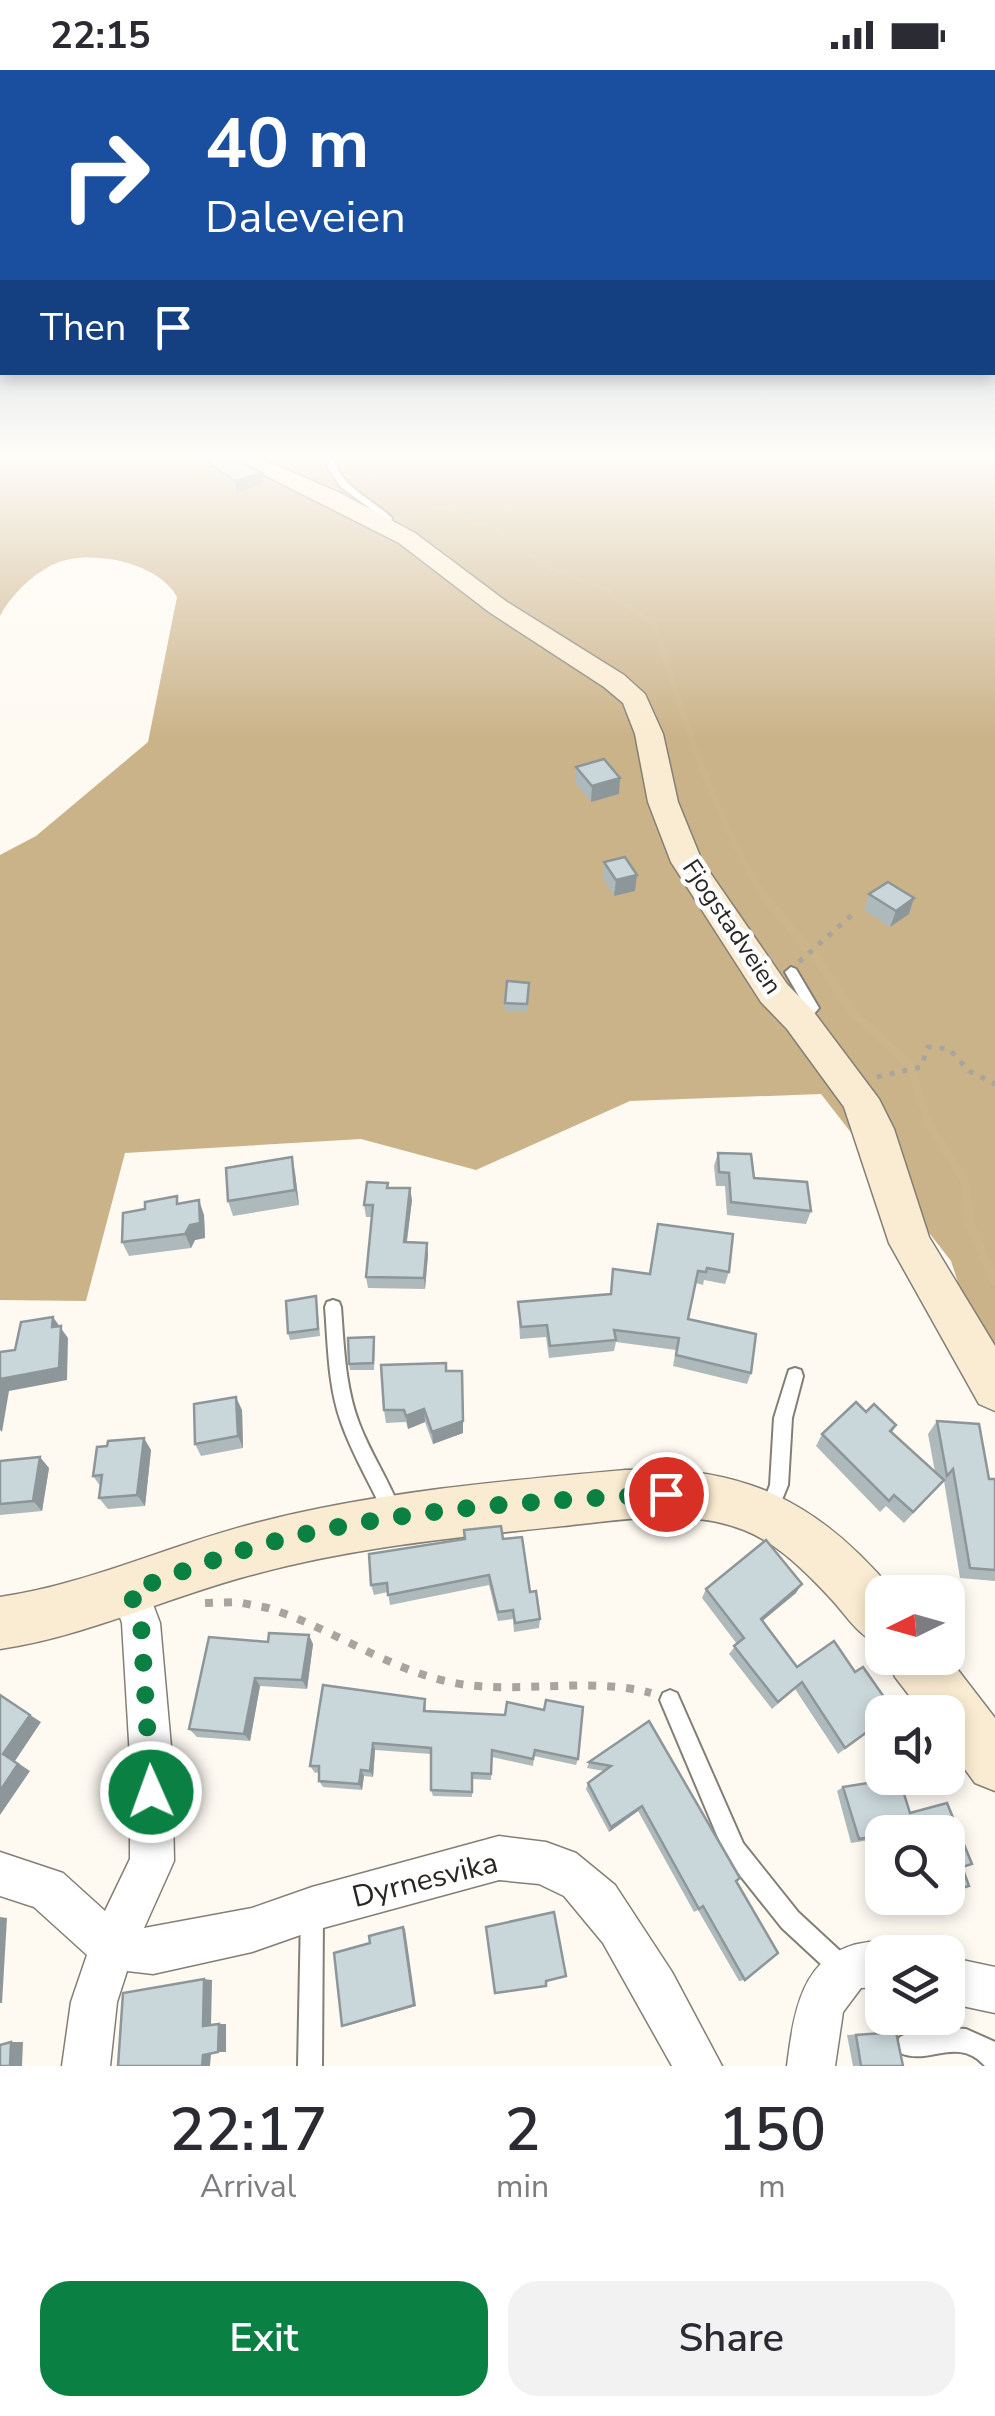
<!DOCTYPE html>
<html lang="en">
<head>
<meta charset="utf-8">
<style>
	body { margin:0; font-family:"Nunito Sans",sans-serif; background:#f2f2f3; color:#2b2b33; height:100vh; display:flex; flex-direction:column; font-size:38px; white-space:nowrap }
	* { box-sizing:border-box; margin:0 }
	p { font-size:32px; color:#7c7c81 }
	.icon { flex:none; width:55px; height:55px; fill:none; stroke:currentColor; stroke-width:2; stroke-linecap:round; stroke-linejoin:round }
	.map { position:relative; height:1996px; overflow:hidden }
	.drawer { display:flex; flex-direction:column; background:#fff; flex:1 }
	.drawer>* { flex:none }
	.banner { position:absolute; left:0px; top:0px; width:995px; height:305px; box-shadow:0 5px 15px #0003; background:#1a4fa0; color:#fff; overflow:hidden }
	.needle { width:65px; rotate:265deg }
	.fabs { position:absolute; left:865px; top:1505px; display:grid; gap:20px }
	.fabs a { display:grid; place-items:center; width:100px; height:100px; border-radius:20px; background:#fff; box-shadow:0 5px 15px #0003; font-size:50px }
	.pin { position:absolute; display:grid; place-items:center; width:85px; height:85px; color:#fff; margin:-42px; border:5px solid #fff; border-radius:50%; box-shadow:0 2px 10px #0007 }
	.me { position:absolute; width:110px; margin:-55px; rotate:358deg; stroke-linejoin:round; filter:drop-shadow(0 0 8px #0008) }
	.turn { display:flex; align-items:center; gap:35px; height:210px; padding:0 40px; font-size:45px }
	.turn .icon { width:130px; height:130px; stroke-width:2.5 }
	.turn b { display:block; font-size:70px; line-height:85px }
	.then { display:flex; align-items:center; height:95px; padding:0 40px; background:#0003; gap:20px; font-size:38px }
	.eta { display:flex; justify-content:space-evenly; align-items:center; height:170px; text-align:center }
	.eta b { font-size:60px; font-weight:600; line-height:70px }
	.primary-button { display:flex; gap:20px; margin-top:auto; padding:20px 40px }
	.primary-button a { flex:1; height:115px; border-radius:30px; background:#0b8043; color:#fff; font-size:40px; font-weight:600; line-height:115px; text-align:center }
	.primary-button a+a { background:#f2f2f3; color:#2b2b33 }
	.status { display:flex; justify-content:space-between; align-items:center; height:70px; padding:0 50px; background:#fff; direction:ltr }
	.status svg { height:28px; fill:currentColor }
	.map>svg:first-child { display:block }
	.forest { fill:#cbb389 }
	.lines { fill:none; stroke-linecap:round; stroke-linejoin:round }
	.stream-far3 { stroke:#cdb58b; stroke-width:5 }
	.stream-far2 { stroke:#cdb58b; stroke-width:6 }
	.stream-far1 { stroke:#cdb58b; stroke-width:8 }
	.stream { stroke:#cdb58b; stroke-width:9 }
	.service-casing { stroke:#847f76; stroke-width:4 }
	.minor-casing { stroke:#847f76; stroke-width:3 }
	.secondary-casing { stroke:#847f76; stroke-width:3 }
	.path-far1 { stroke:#a8a59e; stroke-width:5; stroke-dasharray:5 8; stroke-linecap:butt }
	.path { stroke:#a8a59e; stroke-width:8; stroke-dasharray:8 11; stroke-linecap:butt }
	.service { fill:#fff; fill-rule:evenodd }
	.minor { fill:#fff; fill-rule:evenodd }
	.secondary { fill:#faecd2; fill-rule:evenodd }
	.wall { fill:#aeb9bb }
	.shaded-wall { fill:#8d9699 }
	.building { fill:#cad7da; stroke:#8d9699; stroke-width:2.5 }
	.route { stroke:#0b8043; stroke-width:18; stroke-dasharray:0 32.4 }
	.labels { text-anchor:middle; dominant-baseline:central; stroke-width:9; stroke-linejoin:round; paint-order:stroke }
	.street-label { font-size:25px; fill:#292723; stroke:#fff }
	.near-street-label { font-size:30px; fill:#292723; stroke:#fff }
</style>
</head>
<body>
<div class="status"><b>22:15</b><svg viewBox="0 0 49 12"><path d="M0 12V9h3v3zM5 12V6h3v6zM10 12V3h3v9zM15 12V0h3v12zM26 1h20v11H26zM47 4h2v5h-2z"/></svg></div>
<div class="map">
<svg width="995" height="1996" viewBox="0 0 995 1996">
	<rect width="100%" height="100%" fill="#fefaf2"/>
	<!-- forest -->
	<path class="forest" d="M0,387h995v938l-44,-134 -130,-167 -191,7 -154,69 -115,-31 -236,14 -39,148 -86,-1v-445l36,-19 112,-94 29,-145c-18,-34 -85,-48 -120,-34 -23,9 -46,32 -57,53z"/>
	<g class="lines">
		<!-- stream-far3 -->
		<g class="stream-far3">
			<polyline points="322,387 350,394"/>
			<polyline points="343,387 384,413 501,463 547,497 606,520 656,557 664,583"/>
		</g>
		<!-- stream-far2 -->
		<path class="stream-far2" d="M663,580c27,86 53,169 101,246"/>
		<!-- stream-far1 -->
		<polyline class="stream-far1" points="762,824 818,890 852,942 911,996 927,1051 965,1111 967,1132"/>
		<!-- stream -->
		<polyline class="stream" points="967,1129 970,1155 995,1211"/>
		<!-- service casing -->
		<g class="service-casing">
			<g id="service">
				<path d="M325,387h8c7,30 38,41 59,61l-3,10h-6l2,-8 -44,-33 -13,-19z"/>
				<polygon points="791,897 796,899 819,938 806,953 801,955 794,950 805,937 785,902"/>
				<path d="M333,1230l6,2 2,5c3,39 4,79 18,116 12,32 32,60 43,92l-3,6 -6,3 -6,-3c-14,-33 -34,-64 -46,-99 -13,-36 -13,-77 -16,-115l2,-5z"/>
				<polygon points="795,1298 801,1300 803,1306 792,1348 788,1415 775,1447 769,1450 763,1447 760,1441 770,1415 774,1348 787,1306 789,1300"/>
				<polygon points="670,1620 677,1623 743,1773 798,1842 852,1892 855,1900 852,1908 844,1911 836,1908 782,1858 727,1789 660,1630 663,1623"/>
				<polygon points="312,1833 320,1836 323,1844 322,1996 298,1996 301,1844 304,1836"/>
				<path d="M944,1958l22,1 29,13v24h-10c-28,-31 -56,0 -85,-13l-4,-8 4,-8 8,-4z"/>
			</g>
		</g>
		<!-- minor casing -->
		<g class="minor-casing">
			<g id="minor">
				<polygon points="130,1502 143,1508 160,1553 172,1688 174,1791 144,1858 252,1838 312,1817 499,1766 546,1772 576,1783 615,1815 672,1902 722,1996 672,1996 603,1873 564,1826 539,1814 499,1810 312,1861 252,1882 153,1904 127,1901 117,1932 110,1996 62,1996 71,1932 87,1885 34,1837 0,1826 0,1782 63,1803 105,1841 130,1789 130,1688 122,1553 111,1521 117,1508"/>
				<path d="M882,1871l18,11h-18v35l-21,1 -18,24 -8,54h-48c8,-64 18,-123 95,-125z"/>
				<polygon points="948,1887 995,1897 995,1943 948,1933"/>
			</g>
		</g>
		<!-- secondary casing -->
		<g class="secondary-casing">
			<g id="secondary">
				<polygon points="229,387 257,387 340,423 415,463 507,532 624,605 645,624 663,664 678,732 702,791 787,914 813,941 879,1029 894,1059 929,1167 995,1276 995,1341 979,1334 889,1173 844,1037 787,959 761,932 671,792 648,732 635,664 623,633 604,617 489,542 399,473"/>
				<path d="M625,1400c118,-6 194,32 269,122h-12v53c-23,-8 -33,-26 -49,-44 -25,-27 -54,-57 -89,-71 -56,-22 -123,-10 -181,-4 -104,11 -207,21 -308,48 -86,22 -167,62 -255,75v-52c89,-13 169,-52 256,-74 120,-31 245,-42 369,-53z"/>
				<polygon points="948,1587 995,1648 995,1721 975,1713 948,1676 948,1642 922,1642 895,1607 887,1588"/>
			</g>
		</g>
		<!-- path-far1 -->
		<g class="path-far1">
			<polyline points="799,892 853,844"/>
			<polyline points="877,1007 921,997 928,977 949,979 969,1001 995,1014"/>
		</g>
		<!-- path -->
		<path class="path" d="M205,1533l32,-1 31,6c61,19 115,58 177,73 68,16 138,-6 206,12"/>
		<!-- service -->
		<use href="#service" class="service"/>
		<!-- minor -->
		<use href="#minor" class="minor"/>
		<!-- secondary -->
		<use href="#secondary" class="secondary"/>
	</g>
	<!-- wall -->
	<g class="wall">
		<polygon points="189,387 232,387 263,414 237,422 190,389"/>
		<polygon points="576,697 619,724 591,732 575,713"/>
		<polygon points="604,792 635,821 614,826 603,808"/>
		<polygon points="869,824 914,828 909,844 890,857 864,840"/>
		<polygon points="529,913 527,942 505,941 505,933"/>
		<polygon points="718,1083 754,1108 811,1141 806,1154 727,1145 725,1116 716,1116 714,1096"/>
		<polygon points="295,1103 299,1135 233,1146 228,1131"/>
		<polygon points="388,1118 412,1130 407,1172 427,1173 428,1185 425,1219 368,1218 366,1207 372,1147 366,1147 364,1135"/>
		<polygon points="180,1133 204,1145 205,1168 195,1170 191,1178 129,1186 122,1172"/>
		<polygon points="658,1154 729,1202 725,1214 704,1210 703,1215 696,1213 688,1249 751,1303 747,1314 673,1296 676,1280 616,1272 614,1281 549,1288 546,1267 520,1269 518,1232 610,1224 649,1204"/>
		<polygon points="317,1233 320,1266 290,1270 288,1263"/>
		<polygon points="375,1274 374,1300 350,1300 349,1294"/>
		<polygon points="446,1301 463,1363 433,1374 425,1352 408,1359 406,1352 386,1353 384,1340"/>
		<polygon points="242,1340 243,1378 201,1386 195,1374"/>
		<polygon points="866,1342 896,1355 892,1363 935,1402 928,1364 937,1351 989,1409 995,1409 995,1511 960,1508 944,1411 904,1453 886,1436 880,1442 816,1376 822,1364"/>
		<polygon points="107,1376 151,1380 145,1436 108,1439 99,1428 101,1417 93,1406"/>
		<polygon points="0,1391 49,1398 42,1441 0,1445"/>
		<polygon points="503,1469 530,1522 540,1549 539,1558 514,1562 513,1549 498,1551 489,1515 390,1535 388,1522 374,1525 371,1515"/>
		<polygon points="706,1519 796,1523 762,1551 797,1597 877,1634 882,1651 838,1684 795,1619 772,1639 729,1584 737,1574 702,1528"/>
		<polygon points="268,1572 313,1574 307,1619 260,1616 250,1671 197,1667 189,1659"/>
		<polygon points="425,1629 426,1641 578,1689 576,1695 534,1686 533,1696 492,1687 491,1710 473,1709 472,1727 433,1726 431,1720 431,1684 375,1680 373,1707 364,1706 362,1720 323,1717 319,1711 319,1702 315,1703 310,1696"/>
		<polygon points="649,1651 736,1811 745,1910 739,1911 698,1840 694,1842 638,1741 609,1762 586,1719 588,1713 604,1701 587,1698 589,1692"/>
		<polygon points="843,1717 910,1743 948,1762 882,1762 882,1768 851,1773 837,1721"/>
		<polygon points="896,1962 903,1996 853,1996 847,1965"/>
	</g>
	<!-- shaded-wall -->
	<g class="shaded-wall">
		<polygon points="262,403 263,414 237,422 235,411"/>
		<polygon points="620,708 619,724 591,732 592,716"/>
		<polygon points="637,805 635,821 614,826 616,810"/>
		<polygon points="914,828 909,844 890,857 896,841"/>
		<polygon points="292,1087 295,1103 299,1135 295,1120"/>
		<polygon points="410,1118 412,1130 405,1184 404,1172"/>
		<polygon points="199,1130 204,1145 205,1168 195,1170 191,1178 185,1164"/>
		<polygon points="427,1173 428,1185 425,1219 424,1208"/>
		<polygon points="53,1247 68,1268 67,1310 9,1321 2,1362 0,1360 0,1309 52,1257"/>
		<polygon points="463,1314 463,1363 433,1374 432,1362"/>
		<polygon points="236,1327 242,1340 243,1378 238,1366"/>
		<polygon points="424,1339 425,1352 408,1359 406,1346"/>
		<polygon points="144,1368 151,1380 145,1436 137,1425"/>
		<polygon points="40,1387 49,1398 42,1441 33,1431"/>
		<polygon points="802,1514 796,1523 755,1557 761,1549"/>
		<polygon points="309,1565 313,1574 307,1619 302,1610"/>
		<polygon points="255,1608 260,1616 250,1671 244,1664"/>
		<polygon points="30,1645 41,1652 15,1691 30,1701 0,1745 0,1721 3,1684"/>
		<polygon points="373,1673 375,1680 373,1707 370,1701"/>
		<polygon points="361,1700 364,1706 362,1720 359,1714"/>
		<polygon points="642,1736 638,1741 609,1762 611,1757"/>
		<polygon points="0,1847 7,1848 2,1933 0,1933"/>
		<polygon points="403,1857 405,1859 416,1936 346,1956 342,1956"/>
		<polygon points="204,1909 212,1910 211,1956 203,1956"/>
		<polygon points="219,1954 226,1954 226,1982 218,1982"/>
		<polygon points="11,1972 23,1972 22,1996 10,1996"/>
		<polygon points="211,1984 210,1996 202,1996 203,1985"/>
	</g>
	<!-- building -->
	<g class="building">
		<polygon points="200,387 232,387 262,403 235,411"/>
		<polygon points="604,689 620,708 592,716 576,697"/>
		<polygon points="625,787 637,805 616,810 604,792"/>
		<polygon points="888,812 914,828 896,841 869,824"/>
		<polygon points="507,911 529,913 527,934 505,933"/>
		<polygon points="718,1083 751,1084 754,1108 807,1112 811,1141 731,1132 729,1103 719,1102"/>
		<polygon points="292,1087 295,1120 228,1131 226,1098"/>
		<polygon points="367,1112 388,1113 387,1118 410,1118 404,1172 427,1173 424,1208 366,1207 373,1135 364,1135"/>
		<polygon points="177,1126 177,1134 199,1130 200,1153 190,1155 185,1164 122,1172 123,1143 145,1139 145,1132"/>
		<polygon points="658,1154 733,1164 729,1202 707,1198 706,1202 698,1201 688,1249 756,1264 751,1303 676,1285 679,1268 614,1260 616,1270 550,1276 547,1255 521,1257 518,1232 611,1224 613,1199 650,1204"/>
		<polygon points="316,1226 318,1259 288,1263 286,1231"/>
		<polygon points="53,1247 52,1257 61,1256 59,1298 0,1309 0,1282 15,1280 21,1252"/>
		<polygon points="374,1267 373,1293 349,1294 348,1268"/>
		<polygon points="446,1293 446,1301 462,1301 463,1351 432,1362 424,1339 406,1346 404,1340 384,1340 381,1295"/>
		<polygon points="236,1327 238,1366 195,1374 194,1334"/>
		<polygon points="856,1332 866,1342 874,1334 896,1355 890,1361 944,1410 913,1442 894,1425 889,1431 822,1364"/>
		<polygon points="937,1351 979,1354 989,1409 995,1409 995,1500 970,1498 953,1399 947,1406"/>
		<polygon points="144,1368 137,1425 99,1428 102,1405 93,1406 97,1377 107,1376 108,1371"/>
		<polygon points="40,1387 33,1431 0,1434 0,1391"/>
		<polygon points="501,1456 503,1469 522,1467 530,1522 536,1521 540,1549 515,1553 513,1540 498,1542 489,1505 388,1525 387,1513 371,1515 369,1484 465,1469 464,1460"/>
		<polygon points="766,1470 802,1514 761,1549 797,1597 834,1571 855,1602 863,1597 884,1627 877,1633 883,1642 882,1651 845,1678 802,1612 778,1632 734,1576 744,1568 706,1519"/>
		<polygon points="269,1563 309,1565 302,1610 255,1608 244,1664 189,1659 209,1567 268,1572"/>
		<polygon points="323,1615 425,1629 424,1641 505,1645 507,1632 544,1640 546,1630 583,1637 578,1689 535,1680 533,1689 492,1680 491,1704 472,1703 472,1722 431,1720 431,1678 373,1673 370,1701 361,1700 359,1714 319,1711 319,1696 310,1696"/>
		<polygon points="0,1625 30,1645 3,1684 18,1694 0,1721"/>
		<polygon points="649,1651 740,1808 736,1811 778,1883 745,1910 703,1836 699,1839 642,1736 611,1757 588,1713 611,1696 589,1692"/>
		<polygon points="899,1708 910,1743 947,1733 972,1794 962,1797 969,1816 948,1822 948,1762 907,1762 906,1761 882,1762 882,1765 859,1769 843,1717"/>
		<polygon points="554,1842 566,1906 546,1911 546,1916 495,1923 486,1857"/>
		<polygon points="403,1857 414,1935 342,1956 334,1883 370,1873 369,1866"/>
		<polygon points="204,1909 203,1956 219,1954 218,1982 203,1985 202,1996 118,1996 123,1923"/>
		<polygon points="896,1962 903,1996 861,1996 856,1965"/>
		<polygon points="11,1972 10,1996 0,1996 0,1975"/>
	</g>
	<!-- sky -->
	<linearGradient id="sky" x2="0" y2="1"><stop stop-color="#9db4c3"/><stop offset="0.58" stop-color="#fffdf9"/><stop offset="1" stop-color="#fffdf9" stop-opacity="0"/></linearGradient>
	<rect width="995" height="667" fill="url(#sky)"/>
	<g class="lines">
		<!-- route -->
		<path class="route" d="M151,1722l-10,-169 -11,-32c51,-19 101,-39 154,-52 123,-31 255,-38 382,-45"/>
	</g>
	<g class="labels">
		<!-- street labels -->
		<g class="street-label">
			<text transform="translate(732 857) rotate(56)">Fjogstadveien</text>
		</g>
		<!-- near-street labels -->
		<g class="near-street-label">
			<text transform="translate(425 1810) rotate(-14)">Dyrnesvika</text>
		</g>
	</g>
</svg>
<div class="fabs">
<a><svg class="needle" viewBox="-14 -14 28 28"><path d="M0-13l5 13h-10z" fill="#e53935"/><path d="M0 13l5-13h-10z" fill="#7c7c81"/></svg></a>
<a><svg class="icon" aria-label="sound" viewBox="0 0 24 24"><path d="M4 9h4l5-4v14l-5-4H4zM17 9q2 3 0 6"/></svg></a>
<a><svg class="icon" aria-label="search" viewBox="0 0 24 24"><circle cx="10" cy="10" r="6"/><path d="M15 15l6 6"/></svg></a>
<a><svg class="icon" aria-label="layers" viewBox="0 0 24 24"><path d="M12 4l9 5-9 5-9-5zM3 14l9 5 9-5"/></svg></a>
</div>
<div class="pin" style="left:666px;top:1424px;background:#d93025"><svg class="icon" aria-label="arrive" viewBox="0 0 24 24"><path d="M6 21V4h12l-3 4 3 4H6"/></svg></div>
<svg class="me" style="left:151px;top:1722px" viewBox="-20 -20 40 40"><circle r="17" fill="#0b8043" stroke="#fff" stroke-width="3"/><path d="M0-11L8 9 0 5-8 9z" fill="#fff"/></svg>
<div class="banner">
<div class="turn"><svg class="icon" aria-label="right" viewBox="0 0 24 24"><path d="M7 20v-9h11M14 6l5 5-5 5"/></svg><div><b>40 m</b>Daleveien</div></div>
<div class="then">Then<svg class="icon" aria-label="arrive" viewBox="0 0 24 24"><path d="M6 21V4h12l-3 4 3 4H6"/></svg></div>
</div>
</div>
<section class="drawer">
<div class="eta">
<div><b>22:17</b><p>Arrival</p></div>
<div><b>2</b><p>min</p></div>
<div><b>150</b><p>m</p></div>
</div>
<div class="primary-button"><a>Exit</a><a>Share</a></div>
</section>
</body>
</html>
